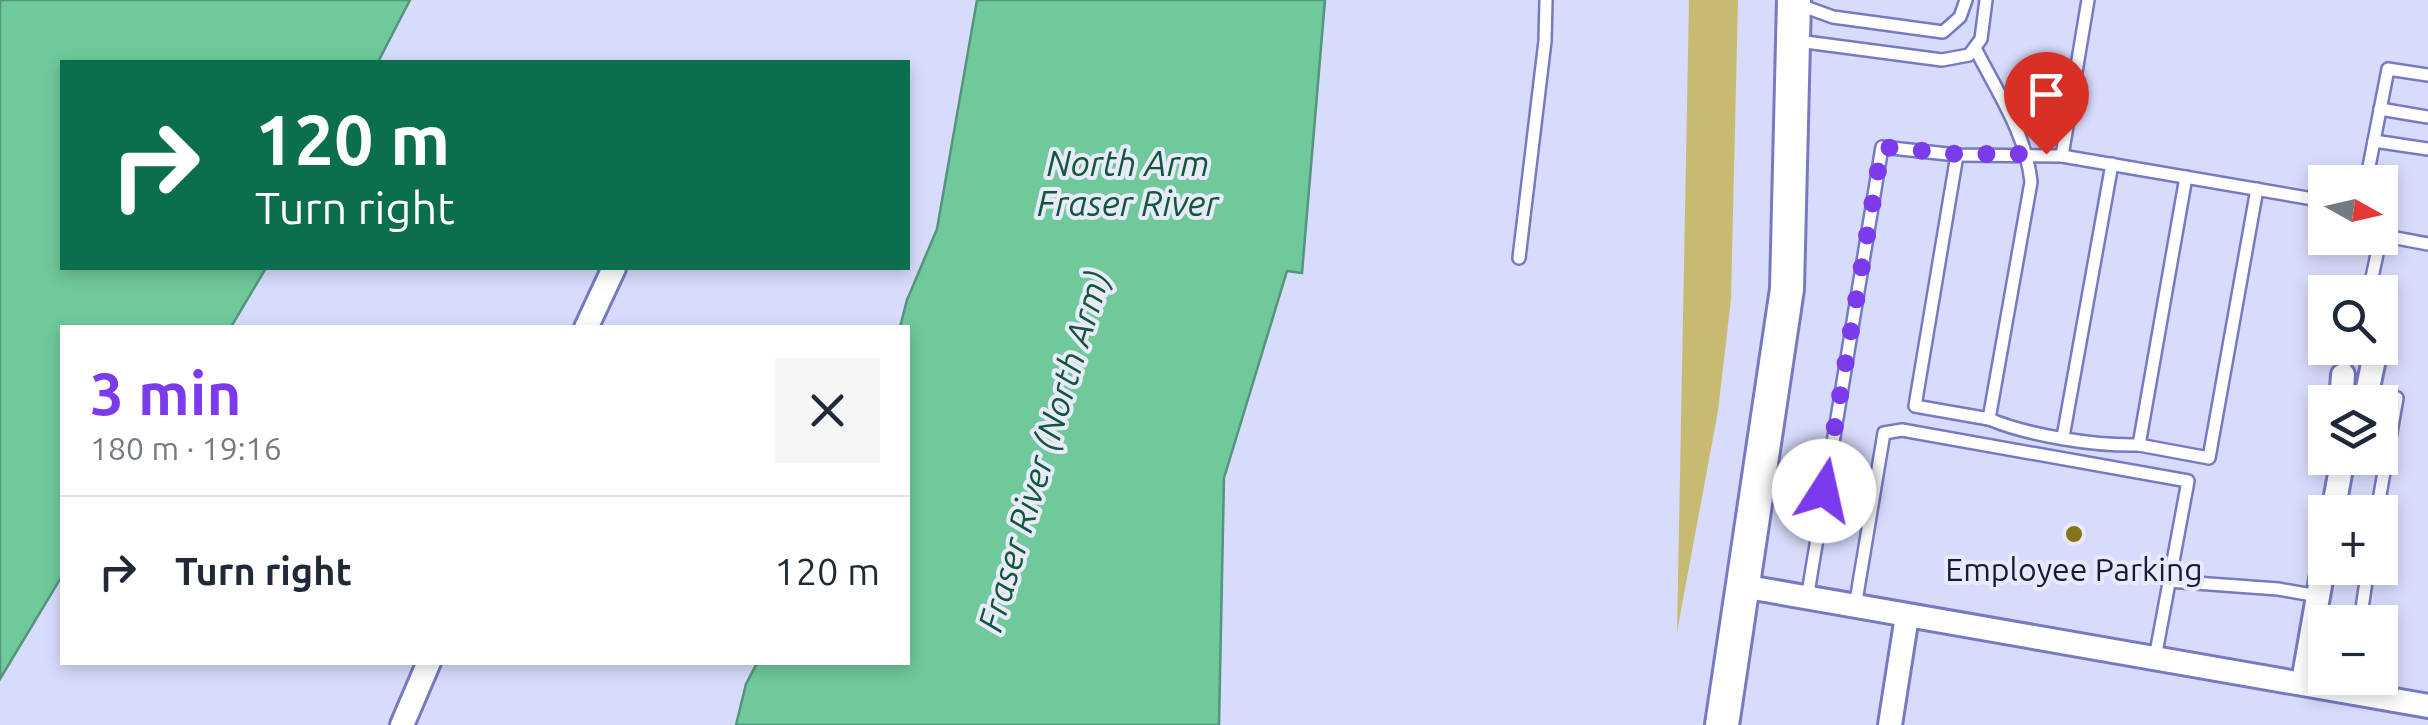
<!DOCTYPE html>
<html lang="en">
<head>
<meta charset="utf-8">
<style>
	body { margin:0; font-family:Ubuntu,sans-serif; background:#f6f6f7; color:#1f2937; height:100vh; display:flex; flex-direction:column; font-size:38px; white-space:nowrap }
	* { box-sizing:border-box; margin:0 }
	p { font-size:32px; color:#747a83 }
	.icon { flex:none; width:55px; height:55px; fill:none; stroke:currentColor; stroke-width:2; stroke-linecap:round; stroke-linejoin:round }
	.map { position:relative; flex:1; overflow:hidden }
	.sheet { position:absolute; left:60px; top:325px; width:850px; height:340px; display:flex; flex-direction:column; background:#fff; border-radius:0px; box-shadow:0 5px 15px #0003 }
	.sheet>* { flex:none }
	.top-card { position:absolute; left:60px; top:60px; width:850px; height:210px; border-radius:0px; box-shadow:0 5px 15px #0003; background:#0b6e4f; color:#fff; overflow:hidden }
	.needle { width:65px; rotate:98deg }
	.fabs { position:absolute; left:2308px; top:165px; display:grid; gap:20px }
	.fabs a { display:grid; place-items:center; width:90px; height:90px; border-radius:0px; background:#fff; box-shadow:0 5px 15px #0003; font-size:50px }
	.pin { position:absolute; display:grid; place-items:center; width:85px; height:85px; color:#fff; margin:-102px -42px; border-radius:50% 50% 50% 0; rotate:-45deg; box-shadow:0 0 10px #0007 }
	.pin .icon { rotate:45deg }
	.me { position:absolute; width:110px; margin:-55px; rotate:10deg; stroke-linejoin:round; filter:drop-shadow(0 0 8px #0008) }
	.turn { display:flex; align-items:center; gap:35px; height:210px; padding:0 30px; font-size:45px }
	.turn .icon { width:130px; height:130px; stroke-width:2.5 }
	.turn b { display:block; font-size:70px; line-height:85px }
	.round { display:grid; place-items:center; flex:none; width:105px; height:105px; border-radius:0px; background:#f6f6f7 }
	.summary { display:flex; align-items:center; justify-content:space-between; height:170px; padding:0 30px }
	h1 { font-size:60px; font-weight:700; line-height:75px; color:#7c3aed }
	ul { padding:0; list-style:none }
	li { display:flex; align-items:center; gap:30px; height:150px; padding:0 30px; border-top:2px solid #e0e1e3 }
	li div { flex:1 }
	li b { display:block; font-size:38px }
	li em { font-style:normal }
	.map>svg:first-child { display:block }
	.green { fill:#c8bb71 }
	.water { fill:#6fc99b; stroke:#55947d; stroke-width:2.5 }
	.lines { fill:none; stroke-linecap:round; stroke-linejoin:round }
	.lane-casing { stroke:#767ac3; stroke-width:16 }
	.street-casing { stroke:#767ac3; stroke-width:28 }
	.secondary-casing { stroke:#767ac3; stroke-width:38 }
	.lane { stroke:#fff; stroke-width:11 }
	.street { stroke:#fff; stroke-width:22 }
	.secondary { stroke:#fff; stroke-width:32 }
	.route { stroke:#7c3aed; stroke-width:18; stroke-dasharray:0 32.4 }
	.poi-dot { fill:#847518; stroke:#e8eafa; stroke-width:4 }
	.labels { text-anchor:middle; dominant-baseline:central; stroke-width:8; stroke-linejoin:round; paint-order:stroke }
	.poi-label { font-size:32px; fill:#191a37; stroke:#e8eafa }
	.water-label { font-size:35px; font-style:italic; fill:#115739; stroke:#e8eafa }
</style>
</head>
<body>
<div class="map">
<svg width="2428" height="725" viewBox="0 0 2428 725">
	<rect width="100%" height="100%" fill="#d8dcfc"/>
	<!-- green -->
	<polygon class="green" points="1689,0 1738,0 1731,299 1718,411 1677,632"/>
	<!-- water -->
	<g class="water">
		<polygon points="0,0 410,0 378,62 62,62 62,268 266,268 231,327 62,328 62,576 0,679"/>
		<polygon points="977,0 1325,0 1302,273 1287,271 1224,478 1219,725 736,725 746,684 757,663 908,662 908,328 900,327 907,300 937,229"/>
	</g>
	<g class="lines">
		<!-- lane casing -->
		<g class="lane-casing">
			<g id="lane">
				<polyline points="1797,4 1833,17 1943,32 1960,17 1966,0"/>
				<polyline points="1798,41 1942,60 1969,55 1981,39 1986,0"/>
				<polyline points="2380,109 2428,117"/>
				<polyline points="2374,141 2428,149"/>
				<path d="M1957,155l-42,251 74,13 42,-237c-5,-48 -33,-89 -55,-132"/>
				<polyline points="2062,156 2088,0"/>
				<polyline points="2186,177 2139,445 2209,458 2257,189"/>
				<polyline points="2366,182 2388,69 2428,75"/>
				<polyline points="2380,235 2428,244"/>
				<polyline points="1519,258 1545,41 1546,0"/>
				<polyline points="2369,292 2381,235"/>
				<polyline points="2343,375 2348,348"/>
				<path d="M1989,419c41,17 106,27 150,26"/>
				<polyline points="2063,437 2112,164"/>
				<polyline points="2377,512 2397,398"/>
				<polyline points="2168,581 2278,589 2318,596"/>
				<polyline points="1807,599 1882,147 1957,155 2062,156 2325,201"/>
				<polyline points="1855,607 1884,433 1902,430 2188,481 2155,658"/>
				<polyline points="2360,622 2368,568"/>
			</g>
		</g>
		<!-- street casing -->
		<g class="street-casing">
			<g id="street">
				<polyline points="586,328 614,268"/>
				<polyline points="2341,402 2343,375"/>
				<polyline points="2365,402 2373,364"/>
				<polyline points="2333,512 2340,474 2340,458"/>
				<polyline points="1742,586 2428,706"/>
				<polyline points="2303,682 2325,557"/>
				<polyline points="402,725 429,662"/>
				<polyline points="1890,725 1907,616"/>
			</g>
		</g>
		<!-- secondary casing -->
		<g class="secondary-casing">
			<polyline id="secondary" points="1722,725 1787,289 1794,0"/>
		</g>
		<!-- lane -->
		<use href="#lane" class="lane"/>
		<!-- street -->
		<use href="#street" class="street"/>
		<!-- secondary -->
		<use href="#secondary" class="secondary"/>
	</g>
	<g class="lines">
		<!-- route -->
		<polyline class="route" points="1824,491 1882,147 1957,154 2046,154"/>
	</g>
	<!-- markers -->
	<circle class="poi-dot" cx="2074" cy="534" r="10"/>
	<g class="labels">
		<!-- poi labels -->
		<g class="poi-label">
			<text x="2074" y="569">Employee Parking</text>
		</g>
		<!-- water labels -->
		<g class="water-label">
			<text x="1128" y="163">North Arm<tspan x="1128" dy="40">Fraser River</tspan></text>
			<text transform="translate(1043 451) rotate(-73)">Fraser River (North Arm)</text>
		</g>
	</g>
</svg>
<div class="fabs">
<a><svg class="needle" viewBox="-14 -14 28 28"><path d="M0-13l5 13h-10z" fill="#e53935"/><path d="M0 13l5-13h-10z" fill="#747a83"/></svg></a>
<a><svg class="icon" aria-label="search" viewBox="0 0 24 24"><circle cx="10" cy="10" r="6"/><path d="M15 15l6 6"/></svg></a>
<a><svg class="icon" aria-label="layers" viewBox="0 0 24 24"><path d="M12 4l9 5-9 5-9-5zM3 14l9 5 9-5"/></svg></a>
<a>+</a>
<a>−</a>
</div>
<div class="pin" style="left:2046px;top:154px;background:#d93025"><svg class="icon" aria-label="arrive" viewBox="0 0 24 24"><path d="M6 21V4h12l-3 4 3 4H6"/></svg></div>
<svg class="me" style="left:1824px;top:491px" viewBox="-20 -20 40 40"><circle r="19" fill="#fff"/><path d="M0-13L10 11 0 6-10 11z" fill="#7c3aed"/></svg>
<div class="top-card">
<div class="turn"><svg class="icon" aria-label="right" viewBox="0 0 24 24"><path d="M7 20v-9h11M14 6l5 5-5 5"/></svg><div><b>120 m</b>Turn right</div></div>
</div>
<section class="sheet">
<div class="summary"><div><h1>3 min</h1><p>180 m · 19:16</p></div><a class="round"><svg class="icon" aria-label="close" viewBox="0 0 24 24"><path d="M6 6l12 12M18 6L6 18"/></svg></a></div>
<ul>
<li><svg class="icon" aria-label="right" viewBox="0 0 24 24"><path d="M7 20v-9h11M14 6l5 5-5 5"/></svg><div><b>Turn right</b></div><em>120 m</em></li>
</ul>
</section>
</div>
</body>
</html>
